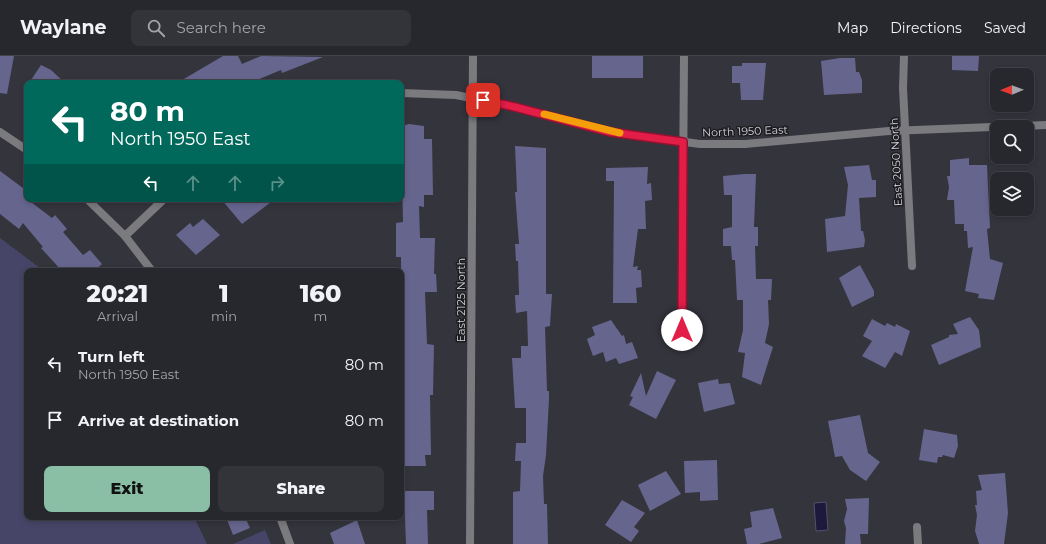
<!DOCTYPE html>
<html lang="en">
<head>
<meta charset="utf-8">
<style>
	body { margin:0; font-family:Montserrat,sans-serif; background:#33333a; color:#f1f3f6; height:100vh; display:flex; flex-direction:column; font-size:15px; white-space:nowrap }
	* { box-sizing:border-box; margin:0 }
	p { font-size:13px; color:#a4a5aa }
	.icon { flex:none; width:22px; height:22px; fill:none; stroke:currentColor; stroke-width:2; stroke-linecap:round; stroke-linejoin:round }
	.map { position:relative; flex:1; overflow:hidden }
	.details { position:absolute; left:24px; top:212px; width:380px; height:252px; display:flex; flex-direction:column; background:#27272e; border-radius:8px; box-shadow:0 2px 6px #0003,0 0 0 1px #43444a }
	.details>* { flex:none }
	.guide { position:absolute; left:24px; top:24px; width:380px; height:122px; border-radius:8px; box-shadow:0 2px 6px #0003,0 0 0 1px #43444a; background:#00695c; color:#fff; overflow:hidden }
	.needle { width:26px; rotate:269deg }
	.buttons { position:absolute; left:990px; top:12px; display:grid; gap:8px }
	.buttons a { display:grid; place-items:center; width:44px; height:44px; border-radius:8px; background:#27272e; box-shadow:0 2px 6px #0003,0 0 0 1px #43444a; font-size:20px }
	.pin { position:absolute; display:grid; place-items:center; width:34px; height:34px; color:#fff; margin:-17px; border-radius:8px; box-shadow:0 2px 6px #0006 }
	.me { position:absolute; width:44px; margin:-22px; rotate:0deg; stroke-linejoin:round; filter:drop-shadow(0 0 3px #0008) }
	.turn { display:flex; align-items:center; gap:14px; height:84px; padding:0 20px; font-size:18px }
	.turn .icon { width:52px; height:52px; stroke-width:2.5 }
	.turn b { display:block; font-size:28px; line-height:34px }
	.lanes { display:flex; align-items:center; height:38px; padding:0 20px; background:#0003; justify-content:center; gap:20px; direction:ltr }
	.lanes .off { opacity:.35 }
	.eta { display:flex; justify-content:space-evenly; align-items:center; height:68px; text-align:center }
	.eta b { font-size:24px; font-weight:800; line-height:28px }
	.cta { display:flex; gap:8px; margin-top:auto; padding:8px 20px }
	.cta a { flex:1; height:46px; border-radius:8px; background:#8abfa5; color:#111; font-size:16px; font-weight:800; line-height:46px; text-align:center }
	.cta a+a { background:#33333a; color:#f1f3f6 }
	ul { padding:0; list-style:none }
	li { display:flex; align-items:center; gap:12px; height:56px; padding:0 20px }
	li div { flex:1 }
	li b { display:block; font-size:15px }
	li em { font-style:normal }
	header { display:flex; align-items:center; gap:24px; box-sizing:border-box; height:56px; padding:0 20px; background:#27272e; border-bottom:1px solid #43444a }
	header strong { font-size:19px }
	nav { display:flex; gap:22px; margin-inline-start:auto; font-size:14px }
	.search { width:280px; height:36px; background:#33333a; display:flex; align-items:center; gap:10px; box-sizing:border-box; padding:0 14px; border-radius:8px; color:#a4a5aa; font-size:15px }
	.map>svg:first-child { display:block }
	.green { fill:#464567 }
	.water { fill:#1d193d; stroke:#54516c }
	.building { fill:#66658e }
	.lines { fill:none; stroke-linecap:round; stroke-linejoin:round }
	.minor { stroke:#7a7a7f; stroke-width:8 }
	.route-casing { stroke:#92132f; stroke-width:10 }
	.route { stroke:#e11d48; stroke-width:7 }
	.slow { stroke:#f59e0b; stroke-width:7 }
	.labels { text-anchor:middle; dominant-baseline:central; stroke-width:3; stroke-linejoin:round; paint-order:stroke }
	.street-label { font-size:11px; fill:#d3d3d9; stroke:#1c1c20 }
</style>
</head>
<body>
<header>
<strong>Waylane</strong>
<div class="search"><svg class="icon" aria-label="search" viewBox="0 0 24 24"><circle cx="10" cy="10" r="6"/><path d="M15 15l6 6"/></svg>Search here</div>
<nav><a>Map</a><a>Directions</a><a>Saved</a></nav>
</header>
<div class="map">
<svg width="1046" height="488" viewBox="0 0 1046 488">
	<rect width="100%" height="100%" fill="#34343d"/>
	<!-- green -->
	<g class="green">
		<polygon points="0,182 44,215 27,215 27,461 194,461 207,488 0,488"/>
		<polygon points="265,474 271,488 233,488"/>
	</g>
	<!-- water -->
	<polygon class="water" points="826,446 828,474 816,475 814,447"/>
	<!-- building -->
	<g class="building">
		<polygon points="0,0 14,0 7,38 0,37"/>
		<polygon points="223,0 238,0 242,8 261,0 323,1 282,17 281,14 250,27 177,27"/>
		<rect x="592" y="0" width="51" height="22"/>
		<polygon points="952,0 979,0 978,15 952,14"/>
		<polygon points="840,2 855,2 856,16 859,16 862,24 862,37 824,39 821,5"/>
		<polygon points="742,7 766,7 763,44 741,44 740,27 732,27 732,10 742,10"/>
		<polygon points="41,9 51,14 65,27 29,27"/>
		<polygon points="409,68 424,70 424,83 432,83 433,139 424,139 424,151 419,150 420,182 435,182 434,218 436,218 437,236 425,236 427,288 434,289 433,339 430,339 431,399 425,399 426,410 402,410 401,201 396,201 396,167 403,166 401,70"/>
		<polygon points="515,90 546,92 546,238 552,238 550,270 545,271 547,335 549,335 549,343 546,399 543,420 544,448 547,448 548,488 513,488 513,436 520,435 521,405 515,405 516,387 526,387 526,352 515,352 512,302 521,302 521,290 528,290 527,255 516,257 515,239 519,239 518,205 516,205 515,188 519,188 515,136 517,136"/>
		<polygon points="969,102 969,109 987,109 990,172 987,173 990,203 1003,207 994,244 978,242 979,238 965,235 973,191 968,192 967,175 964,175 964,168 955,168 954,144 947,144 949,131 947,120 950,120 950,104"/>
		<polygon points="869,109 872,124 876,124 876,141 859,142 861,175 863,175 865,184 864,191 827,196 825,163 845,160 848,129 844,111"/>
		<polygon points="648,111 647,128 651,127 652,144 645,145 646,173 638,173 633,211 638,210 637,214 641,214 642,231 636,232 637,247 613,247 614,125 606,125 606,112"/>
		<polygon points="0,115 27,135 27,143 52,162 55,159 67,173 63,176 83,199 90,194 102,208 94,215 62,215 41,192 43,191 23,167 19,173 0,158"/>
		<polygon points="744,118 756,118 754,171 758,171 758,190 755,190 756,223 772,223 771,244 768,244 769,268 765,287 773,291 761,329 742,321 745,297 738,296 743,274 743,244 737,244 735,204 732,204 731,190 723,190 723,173 732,171 732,139 724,139 723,120"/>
		<polygon points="221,143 275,143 242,168"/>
		<polygon points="203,163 220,179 196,199 176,179 190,167 193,171"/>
		<polygon points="860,209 874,235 874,240 852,251 839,222"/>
		<polygon points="970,261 979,274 981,291 939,309 931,289 949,281 949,279 958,278 953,268"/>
		<polygon points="872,263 885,270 887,267 895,271 896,268 910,275 902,300 895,296 885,312 862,300 872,285 863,280"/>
		<polygon points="611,264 622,280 624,279 626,288 632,286 638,302 619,308 616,302 606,306 603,296 593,300 587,283 595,279 592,271"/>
		<polygon points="657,315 676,324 656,363 629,349 633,341 630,340 641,317 646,340"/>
		<polygon points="718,323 719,328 730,327 735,348 704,356 698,327"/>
		<polygon points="860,359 868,397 880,406 866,425 850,414 842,400 835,401 828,365"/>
		<polygon points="924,373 957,379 958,390 954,402 943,399 942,401 938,401 937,407 919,404"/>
		<polygon points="717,404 718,444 700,445 700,436 685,437 684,405"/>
		<polygon points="666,415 681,438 650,455 638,429"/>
		<polygon points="1005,417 1008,457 1004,488 979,488 975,475 977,459 975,449 977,449 976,435 982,434 978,419"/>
		<polygon points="404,435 434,435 434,454 427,454 428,488 406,488"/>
		<polygon points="869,442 868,478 860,478 861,488 845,488 846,472 844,465 847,453 845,443"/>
		<polygon points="622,444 645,457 634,471 639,475 631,486 605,469"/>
		<polygon points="773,452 782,482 759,488 747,488 744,473 752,471 750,456"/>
		<polygon points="226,461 245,461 250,472 233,479"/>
		<polygon points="357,464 365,488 334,488 330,477"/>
	</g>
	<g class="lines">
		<!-- minor -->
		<g class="minor">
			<polyline points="904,0 903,32 912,210"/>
			<polyline points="401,37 456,39 515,51 611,76 700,88 745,88 889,75 1046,69"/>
			<polyline points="0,76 27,94"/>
			<polyline points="87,143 125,180 152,215"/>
			<polyline points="125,180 164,143"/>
			<polyline points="682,274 684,0"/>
			<polyline points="280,461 290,488"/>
			<polyline points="917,471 918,488"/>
			<polyline points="470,488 473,0"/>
		</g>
	</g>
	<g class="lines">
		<!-- route casing -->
		<g class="route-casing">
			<polyline id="route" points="483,44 515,51 610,76 683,86 682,274"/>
		</g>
		<!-- route -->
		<use href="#route" class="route"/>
		<!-- slow -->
		<polyline class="slow" points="544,58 620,77"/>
	</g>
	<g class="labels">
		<!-- street labels -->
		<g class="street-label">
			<text transform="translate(745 75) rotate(-2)">North 1950 East</text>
			<text transform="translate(896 106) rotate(-93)">East 2050 North</text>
			<text transform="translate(461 244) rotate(-90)">East 2125 North</text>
		</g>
	</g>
</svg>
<div class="buttons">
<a><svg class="needle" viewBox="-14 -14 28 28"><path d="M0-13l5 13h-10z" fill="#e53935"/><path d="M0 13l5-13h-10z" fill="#a4a5aa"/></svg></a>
<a><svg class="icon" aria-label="search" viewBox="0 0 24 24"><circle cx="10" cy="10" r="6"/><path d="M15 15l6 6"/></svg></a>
<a><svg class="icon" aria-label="layers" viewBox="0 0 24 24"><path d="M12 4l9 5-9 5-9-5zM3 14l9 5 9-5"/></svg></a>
</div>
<div class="pin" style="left:483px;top:44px;background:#d93025"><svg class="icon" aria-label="arrive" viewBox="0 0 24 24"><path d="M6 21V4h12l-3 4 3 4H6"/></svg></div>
<svg class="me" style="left:682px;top:274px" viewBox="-20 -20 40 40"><circle r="19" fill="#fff"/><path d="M0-13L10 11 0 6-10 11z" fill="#e11d48"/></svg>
<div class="guide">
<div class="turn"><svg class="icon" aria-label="left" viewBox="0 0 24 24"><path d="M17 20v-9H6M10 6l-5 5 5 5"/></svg><div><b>80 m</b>North 1950 East</div></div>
<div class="lanes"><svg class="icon" aria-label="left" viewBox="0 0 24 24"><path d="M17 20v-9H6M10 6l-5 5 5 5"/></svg><svg class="icon off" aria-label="ahead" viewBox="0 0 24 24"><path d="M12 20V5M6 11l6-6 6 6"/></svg><svg class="icon off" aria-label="ahead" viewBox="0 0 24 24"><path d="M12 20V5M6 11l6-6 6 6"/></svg><svg class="icon off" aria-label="right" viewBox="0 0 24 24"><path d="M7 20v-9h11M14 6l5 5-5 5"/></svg></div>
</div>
<section class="details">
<div class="eta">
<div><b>20:21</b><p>Arrival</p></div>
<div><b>1</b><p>min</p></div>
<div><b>160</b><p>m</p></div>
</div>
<ul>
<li><svg class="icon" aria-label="left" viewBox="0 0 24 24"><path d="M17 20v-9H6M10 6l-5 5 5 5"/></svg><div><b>Turn left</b><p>North 1950 East</p></div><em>80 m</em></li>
<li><svg class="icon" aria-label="arrive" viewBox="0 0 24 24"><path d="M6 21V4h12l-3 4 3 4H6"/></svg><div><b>Arrive at destination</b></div><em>80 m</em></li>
</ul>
<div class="cta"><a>Exit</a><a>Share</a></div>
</section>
</div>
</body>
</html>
